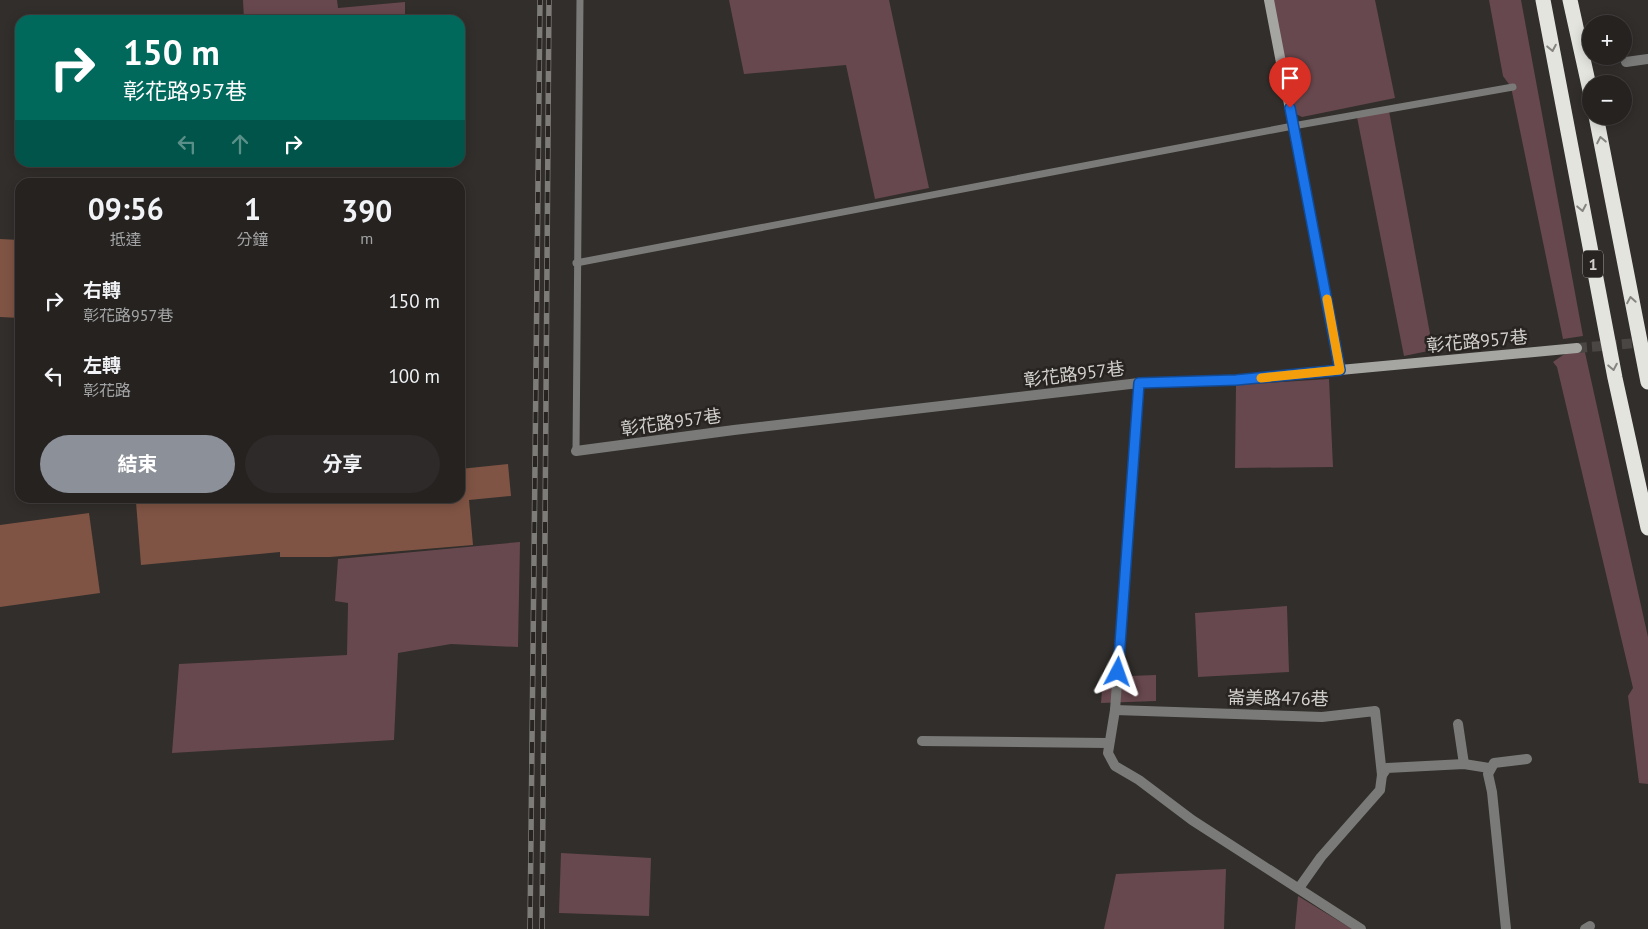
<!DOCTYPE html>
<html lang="zh-TW">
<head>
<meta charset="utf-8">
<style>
	body { margin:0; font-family:"PT Sans","Noto Sans TC",sans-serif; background:#2d2a29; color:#f1f3f6; height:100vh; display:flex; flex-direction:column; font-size:19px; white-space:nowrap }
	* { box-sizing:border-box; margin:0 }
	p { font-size:16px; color:#a3a4a5 }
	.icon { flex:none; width:28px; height:28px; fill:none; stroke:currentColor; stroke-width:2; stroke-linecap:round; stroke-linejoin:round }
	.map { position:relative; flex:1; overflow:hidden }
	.details { position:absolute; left:15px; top:178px; width:450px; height:325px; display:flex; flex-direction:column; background:#252220; border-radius:15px; box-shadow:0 2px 12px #0003,0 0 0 1px #423f3e }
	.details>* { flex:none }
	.top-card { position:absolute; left:15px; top:15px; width:450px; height:152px; border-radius:15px; box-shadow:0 2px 12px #0003,0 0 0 1px #423f3e; background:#00695c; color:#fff; overflow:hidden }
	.controls { position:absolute; left:1582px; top:15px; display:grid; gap:10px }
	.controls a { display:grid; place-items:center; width:50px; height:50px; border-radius:50%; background:#252220; box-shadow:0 2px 12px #0003,0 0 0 1px #423f3e; font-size:25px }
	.pin { position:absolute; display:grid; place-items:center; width:42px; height:42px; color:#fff; margin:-51px -21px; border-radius:50% 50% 50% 0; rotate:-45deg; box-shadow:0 0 5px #0007 }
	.pin .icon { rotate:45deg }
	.me { position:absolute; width:55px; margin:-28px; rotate:4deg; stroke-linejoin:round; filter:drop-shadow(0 0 4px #0008) }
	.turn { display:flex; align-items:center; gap:18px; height:105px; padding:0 25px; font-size:22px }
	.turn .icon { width:65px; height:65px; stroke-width:2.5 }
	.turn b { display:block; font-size:35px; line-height:42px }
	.lanes { display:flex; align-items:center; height:48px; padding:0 25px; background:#0003; justify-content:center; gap:25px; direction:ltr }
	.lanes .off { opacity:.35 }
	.eta { display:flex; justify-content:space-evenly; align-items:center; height:85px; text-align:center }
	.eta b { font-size:30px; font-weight:700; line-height:35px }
	.primary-button { display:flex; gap:10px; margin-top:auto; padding:10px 25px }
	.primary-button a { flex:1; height:58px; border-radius:30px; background:#8c9099; color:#fff; font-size:20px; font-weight:700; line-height:58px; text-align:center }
	.primary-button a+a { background:#2d2a29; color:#f1f3f6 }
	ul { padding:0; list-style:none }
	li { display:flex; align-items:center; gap:15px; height:75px; padding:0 25px }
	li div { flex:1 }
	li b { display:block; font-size:19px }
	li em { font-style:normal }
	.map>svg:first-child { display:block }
	.green { fill:#67484e }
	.building { fill:#7f5444 }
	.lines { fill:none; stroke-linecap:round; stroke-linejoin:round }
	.secondary-tunnel { stroke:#494644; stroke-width:10; stroke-dasharray:10 5; stroke-linecap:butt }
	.lane { stroke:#7a7a78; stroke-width:7 }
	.street { stroke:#7a7a78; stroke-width:10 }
	.secondary { stroke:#a5a5a2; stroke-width:10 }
	.highway { stroke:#e4e4df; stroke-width:15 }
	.rail-casing { stroke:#7e7c79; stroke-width:5.5 }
	.rail { stroke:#272421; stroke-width:4; stroke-dasharray:11; stroke-linecap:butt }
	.oneway { stroke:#868480 }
	.route-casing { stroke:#114b97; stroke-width:12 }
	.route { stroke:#1a73e8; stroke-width:9 }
	.slow { stroke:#f59e0b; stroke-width:9 }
	.labels { text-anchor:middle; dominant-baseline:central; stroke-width:5; stroke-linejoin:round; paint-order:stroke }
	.shield { fill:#272421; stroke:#9f9d9b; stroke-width:1 }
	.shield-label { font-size:16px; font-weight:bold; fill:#d3d1cf }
	.street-label { font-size:18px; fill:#d3d1cf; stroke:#272421 }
</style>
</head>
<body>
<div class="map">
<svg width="1648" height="929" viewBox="0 0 1648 929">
	<rect width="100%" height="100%" fill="#312e2b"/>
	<!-- green -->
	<g class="green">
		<polygon points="243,0 337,0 338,8 405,2 405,20 244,20"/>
		<polygon points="729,0 889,0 929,188 875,199 846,65 744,74"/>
		<polygon points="1272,0 1375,0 1395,98 1302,117 1294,113"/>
		<polygon points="1489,0 1521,0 1583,336 1563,339 1511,87 1503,76"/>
		<polygon points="1389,111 1433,350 1404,356 1357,117"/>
		<polygon points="1584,348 1648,637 1648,784 1639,783 1628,696 1633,688 1557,367 1553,362 1563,355"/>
		<polygon points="1329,379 1333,467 1235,468 1236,385"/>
		<polygon points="520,542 518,647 451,644 398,653 394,740 172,753 179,664 347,655 348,603 335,601 338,559"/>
		<polygon points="1287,606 1289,672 1198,677 1195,613"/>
		<polygon points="1156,675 1156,701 1101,703 1103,677"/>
		<polygon points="561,853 651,858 649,916 559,913"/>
		<polygon points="1226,869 1224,929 1104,929 1116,874"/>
		<polygon points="1298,896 1352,929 1295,929"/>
	</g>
	<!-- building -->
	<g class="building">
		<polygon points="0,239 20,240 20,318 0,317"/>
		<polygon points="508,464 511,496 469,500 473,545 330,557 280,557 280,552 141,565 136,502 188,498 460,498 460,469"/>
		<polygon points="89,513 100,593 0,607 0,525"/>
	</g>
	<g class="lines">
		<!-- secondary-tunnel -->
		<polyline class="secondary-tunnel" points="1577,348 1648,342"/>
		<!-- lane -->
		<g class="lane">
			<polyline points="576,263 1293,126 1513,87"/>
			<polyline points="576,451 580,0"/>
		</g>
		<!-- street -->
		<g class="street">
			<polyline points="1626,62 1648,59"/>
			<polyline points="1139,383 1115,710 1108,753 1115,766 1139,780 1192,820 1361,929"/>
			<polyline points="576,451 734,430 1139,383 1236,380 1340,370"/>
			<polyline points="1115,710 1322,717 1375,711 1382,775"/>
			<polyline points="1458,724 1464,764"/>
			<polyline points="922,741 1108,743"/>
			<polyline points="1299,888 1321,857 1380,790 1382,775 1387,768 1464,764 1489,768"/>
			<polyline points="1506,929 1492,792 1488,774 1494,763 1527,759"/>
			<polyline points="1585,929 1590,926"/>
		</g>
		<!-- secondary -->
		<polyline class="secondary" points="1269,0 1340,370 1577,348"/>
		<!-- highway -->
		<g class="highway">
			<polyline points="1543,0 1615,378 1648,528"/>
			<polyline points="1570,0 1591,95"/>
			<polyline points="1596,116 1648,382"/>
		</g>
		<!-- rail casing -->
		<g class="rail-casing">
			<g id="rail">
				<polyline points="530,929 540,0"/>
				<polyline points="542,929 549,0"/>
			</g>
		</g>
		<!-- rail -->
		<use href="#rail" class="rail"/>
	</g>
	<!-- one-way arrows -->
	<defs><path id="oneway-chevron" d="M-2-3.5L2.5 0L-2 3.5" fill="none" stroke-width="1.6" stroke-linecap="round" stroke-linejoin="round" transform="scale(1.25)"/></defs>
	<g class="oneway">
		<use href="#oneway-chevron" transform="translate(1552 48) rotate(79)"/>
		<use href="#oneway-chevron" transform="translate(1601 140) rotate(-101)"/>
		<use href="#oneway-chevron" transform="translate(1582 208) rotate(79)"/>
		<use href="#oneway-chevron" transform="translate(1631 300) rotate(-100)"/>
		<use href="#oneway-chevron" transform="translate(1613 367) rotate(79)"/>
	</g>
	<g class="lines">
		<!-- route casing -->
		<g class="route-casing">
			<polyline id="route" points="1118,672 1139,383 1236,380 1340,370 1290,108"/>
		</g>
		<!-- route -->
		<use href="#route" class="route"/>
		<!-- slow -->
		<polyline class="slow" points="1261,378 1340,370 1327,299"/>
	</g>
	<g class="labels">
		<!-- shield labels -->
		<rect class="shield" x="1583" y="250.5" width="20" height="27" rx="4"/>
		<g class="shield-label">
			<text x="1593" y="264">1</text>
		</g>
		<!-- street labels -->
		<g class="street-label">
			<text transform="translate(1477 341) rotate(-5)">彰花路957巷</text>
			<text transform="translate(1074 374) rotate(-7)">彰花路957巷</text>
			<text transform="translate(671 422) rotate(-8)">彰花路957巷</text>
			<text transform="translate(1278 698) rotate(1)">崙美路476巷</text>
		</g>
	</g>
</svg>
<div class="controls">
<a>+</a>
<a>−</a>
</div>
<div class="pin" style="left:1290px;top:108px;background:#d93025"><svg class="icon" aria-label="arrive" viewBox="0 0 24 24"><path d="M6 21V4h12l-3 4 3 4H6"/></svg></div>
<svg class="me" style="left:1118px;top:672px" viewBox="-20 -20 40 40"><path d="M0-17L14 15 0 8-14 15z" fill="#1a73e8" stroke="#fff" stroke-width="4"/></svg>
<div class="top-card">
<div class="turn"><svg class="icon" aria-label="right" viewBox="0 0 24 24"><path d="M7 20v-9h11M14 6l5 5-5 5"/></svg><div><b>150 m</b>彰花路957巷</div></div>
<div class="lanes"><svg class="icon off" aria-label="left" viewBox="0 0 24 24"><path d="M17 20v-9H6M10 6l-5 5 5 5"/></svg><svg class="icon off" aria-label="ahead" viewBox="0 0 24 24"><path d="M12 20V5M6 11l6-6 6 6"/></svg><svg class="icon" aria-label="right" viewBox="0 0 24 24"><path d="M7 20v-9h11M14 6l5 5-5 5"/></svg></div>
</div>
<section class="details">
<div class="eta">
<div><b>09:56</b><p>抵達</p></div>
<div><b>1</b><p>分鐘</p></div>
<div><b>390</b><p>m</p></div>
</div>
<ul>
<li><svg class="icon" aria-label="right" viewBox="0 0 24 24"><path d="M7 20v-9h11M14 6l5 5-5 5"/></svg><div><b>右轉</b><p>彰花路957巷</p></div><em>150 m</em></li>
<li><svg class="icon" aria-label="left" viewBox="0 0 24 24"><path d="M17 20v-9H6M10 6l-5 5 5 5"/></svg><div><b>左轉</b><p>彰花路</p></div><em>100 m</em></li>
</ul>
<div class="primary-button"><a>結束</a><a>分享</a></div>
</section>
</div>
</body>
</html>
